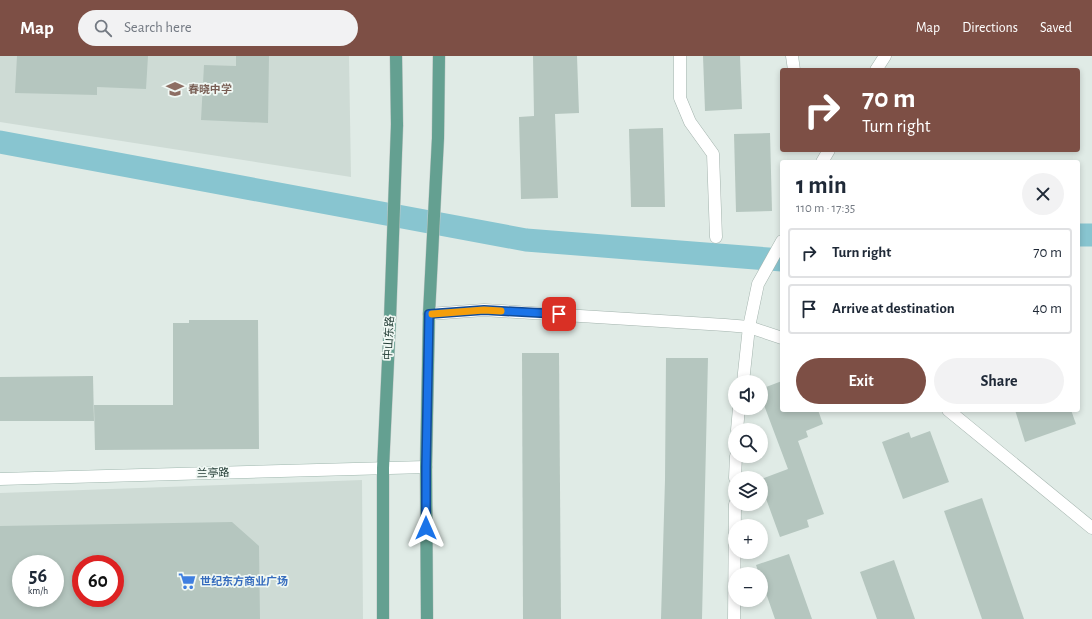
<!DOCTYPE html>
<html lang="en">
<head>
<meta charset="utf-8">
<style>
	body { margin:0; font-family:"Alegreya Sans","Noto Sans SC",sans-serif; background:#f2f2f3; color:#1f2937; height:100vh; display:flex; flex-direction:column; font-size:15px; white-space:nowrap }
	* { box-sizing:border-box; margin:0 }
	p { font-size:13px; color:#747a83 }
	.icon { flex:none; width:22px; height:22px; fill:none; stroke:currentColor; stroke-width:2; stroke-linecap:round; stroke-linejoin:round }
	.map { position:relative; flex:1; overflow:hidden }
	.side { position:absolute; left:780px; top:104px; width:300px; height:252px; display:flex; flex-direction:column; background:#fff; border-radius:4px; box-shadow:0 2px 6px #0003 }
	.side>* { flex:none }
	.hud { position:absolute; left:780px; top:12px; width:300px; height:84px; border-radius:4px; box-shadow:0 2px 6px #0003; background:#7d4f45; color:#fff; overflow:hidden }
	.controls { position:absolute; left:728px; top:319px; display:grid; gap:8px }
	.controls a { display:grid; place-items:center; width:40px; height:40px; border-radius:50%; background:#fff; box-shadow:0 2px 6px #0003; font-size:20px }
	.speed { position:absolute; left:12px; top:499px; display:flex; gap:8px; font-size:20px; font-weight:700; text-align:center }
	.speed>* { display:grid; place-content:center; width:52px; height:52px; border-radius:50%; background:#fff; box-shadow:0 2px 6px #0003; line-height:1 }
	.speed small { font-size:10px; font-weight:400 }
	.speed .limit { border:6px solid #d22; background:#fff; color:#111 }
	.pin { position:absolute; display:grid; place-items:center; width:34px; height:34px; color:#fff; margin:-17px; border-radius:8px; box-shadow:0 2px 6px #0006 }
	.me { position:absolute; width:44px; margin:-22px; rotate:0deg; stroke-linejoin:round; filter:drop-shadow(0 0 3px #0008) }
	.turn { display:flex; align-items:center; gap:14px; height:84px; padding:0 16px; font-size:18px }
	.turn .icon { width:52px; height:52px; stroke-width:2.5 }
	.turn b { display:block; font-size:28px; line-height:34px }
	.round { display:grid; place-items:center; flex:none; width:42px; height:42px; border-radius:21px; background:#f2f2f3 }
	.overview { display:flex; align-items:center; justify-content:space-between; height:68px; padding:0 16px }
	h1 { font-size:24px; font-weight:600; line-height:30px }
	.action { display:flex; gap:8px; margin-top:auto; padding:8px 16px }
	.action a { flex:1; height:46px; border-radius:24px; background:#7d4f45; color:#fff; font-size:16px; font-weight:600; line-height:46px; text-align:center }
	.action a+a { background:#f2f2f3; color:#1f2937 }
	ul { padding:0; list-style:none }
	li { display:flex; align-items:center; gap:12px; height:50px; margin:0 8px 6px; padding:0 8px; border:2px solid #e0e1e3; border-radius:4px }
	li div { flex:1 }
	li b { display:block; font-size:15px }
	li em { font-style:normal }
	header { display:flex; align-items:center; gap:24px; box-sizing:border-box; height:56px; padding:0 20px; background:#7d4f45; color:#fff }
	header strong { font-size:19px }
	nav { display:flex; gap:22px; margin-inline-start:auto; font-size:14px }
	.search { width:280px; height:36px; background:#f2f2f3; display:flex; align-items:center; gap:10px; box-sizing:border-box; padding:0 14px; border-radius:22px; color:#747a83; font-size:15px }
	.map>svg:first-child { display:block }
	.built { fill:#cedbd5; fill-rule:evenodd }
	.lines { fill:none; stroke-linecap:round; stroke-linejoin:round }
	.canal { stroke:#88c5d0; stroke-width:23 }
	.building { fill:#b5c6bf; fill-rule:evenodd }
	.lane-casing { stroke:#a3b3ad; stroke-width:13 }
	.secondary-casing { stroke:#9fb7ae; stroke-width:13 }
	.primary-casing { stroke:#c1c8c6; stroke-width:13 }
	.lane { stroke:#fff; stroke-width:12 }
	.secondary { stroke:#fff; stroke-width:12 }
	.primary { stroke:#64a091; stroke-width:12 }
	.primary-bridge-casing { stroke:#c1c8c6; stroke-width:13; stroke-linecap:butt }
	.primary-bridge { stroke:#64a091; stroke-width:12 }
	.route-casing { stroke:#114b97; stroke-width:10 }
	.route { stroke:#1a73e8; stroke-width:7 }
	.slow { stroke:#f59e0b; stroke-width:7 }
	.labels { text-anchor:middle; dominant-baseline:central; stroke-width:3.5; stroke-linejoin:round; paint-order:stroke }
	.education-label { font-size:11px; font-weight:bold; fill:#785e54; stroke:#f0f8f4; text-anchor:start }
	.street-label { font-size:11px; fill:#213b34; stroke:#f0f8f4 }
	.shop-label { font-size:11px; font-weight:bold; fill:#366cbe; stroke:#f0f8f4; text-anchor:start }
</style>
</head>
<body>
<header>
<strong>Map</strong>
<div class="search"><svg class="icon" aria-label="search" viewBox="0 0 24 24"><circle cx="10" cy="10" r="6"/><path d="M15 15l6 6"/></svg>Search here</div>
<nav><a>Map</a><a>Directions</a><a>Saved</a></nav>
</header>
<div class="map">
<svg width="1092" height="563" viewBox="0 0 1092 563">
	<rect width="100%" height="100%" fill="#e0ebe6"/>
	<!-- built -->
	<g class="built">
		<polygon points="0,0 349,0 351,121 0,66"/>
		<path d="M362,424l1,139h-363v-126zM21,508h34v34h-34zM81,508h34v34h-34z"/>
	</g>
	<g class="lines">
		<!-- canal -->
		<g class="canal">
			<polyline points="0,86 526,184 782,204"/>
			<polyline points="1078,179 1092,179"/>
		</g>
	</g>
	<!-- building -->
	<g class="building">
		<polygon points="17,0 148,0 146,33 97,31 97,39 15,37"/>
		<polygon points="236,0 269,0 268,67 201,64 204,9 236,10"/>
		<polygon points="533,0 577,0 579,57 555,58 558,142 521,143 519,61 534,60"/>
		<polygon points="703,0 740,0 742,53 705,55"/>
		<polygon points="663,72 665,151 631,151 629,73"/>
		<polygon points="770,77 772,155 736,156 734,78"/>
		<polygon points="189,264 258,264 259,393 95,394 94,349 173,349 173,267 189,267"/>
		<polygon points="522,297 559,297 561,563 523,563"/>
		<polygon points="666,302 708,302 702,563 661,563 665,424"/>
		<polygon points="93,320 94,365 0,365 0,321"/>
		<polygon points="782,325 782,354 818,354 823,368 806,375 808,381 798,385 824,458 807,464 809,471 780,481 761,429 761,423 788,413 761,341 761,333"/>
		<polygon points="1015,354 1071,354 1076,368 1025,386"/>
		<polygon points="930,375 949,426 903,443 882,386 909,376 911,382"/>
		<polygon points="982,442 1024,563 982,563 944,455"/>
		<path d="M232,466l27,24 1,73h-260v-93zM21,508h34v34h-34zM81,508h34v34h-34z"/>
		<polygon points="789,498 812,563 775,563 761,523 761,518 759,518 756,509"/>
		<polygon points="894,504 915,563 877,563 860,516"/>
	</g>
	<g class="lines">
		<!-- lane casing -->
		<g class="lane-casing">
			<g id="lane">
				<polyline points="680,0 680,42 690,66 713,98 716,181"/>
				<polyline points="792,0 794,14"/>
				<polyline points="876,14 885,0"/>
				<polyline points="822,106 829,94"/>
				<polyline points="429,258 484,254 725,269 749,271 782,282"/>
				<polyline points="743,326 749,271 758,228 782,185"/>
				<polyline points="948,354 1092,472"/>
				<polyline points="737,374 739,352"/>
				<polyline points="735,422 736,400"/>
				<polyline points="734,563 735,448"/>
			</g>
		</g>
		<!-- secondary casing -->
		<g class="secondary-casing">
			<polyline id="secondary" points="0,423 426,411"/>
		</g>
		<!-- primary casing -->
		<g class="primary-casing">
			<g id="primary">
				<polyline points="396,0 397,69"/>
				<polyline points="383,563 383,412 390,263"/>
				<polyline points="427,563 426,411 429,258 438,82 439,0"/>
			</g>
		</g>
		<!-- lane -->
		<use href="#lane" class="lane"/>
		<!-- secondary -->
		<use href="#secondary" class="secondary"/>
		<!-- primary -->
		<use href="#primary" class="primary"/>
		<!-- primary-bridge casing -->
		<g class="primary-bridge-casing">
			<polyline id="primary-bridge" points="390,263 397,69"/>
		</g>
		<!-- primary-bridge -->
		<use href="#primary-bridge" class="primary-bridge"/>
	</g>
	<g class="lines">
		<!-- route casing -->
		<g class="route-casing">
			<polyline id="route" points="426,472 426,411 429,258 484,254 559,258"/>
		</g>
		<!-- route -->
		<use href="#route" class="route"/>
		<!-- slow -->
		<polyline class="slow" points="432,258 484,254 501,255"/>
	</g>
	<!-- icons -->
	<defs>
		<g id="school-bare" transform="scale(1.38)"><path d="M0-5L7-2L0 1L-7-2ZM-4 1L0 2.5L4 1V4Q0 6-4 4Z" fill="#8d6e63" stroke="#f0f8f4" stroke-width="2.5" paint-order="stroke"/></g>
		<g id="supermarket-bare" transform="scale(1.38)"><path d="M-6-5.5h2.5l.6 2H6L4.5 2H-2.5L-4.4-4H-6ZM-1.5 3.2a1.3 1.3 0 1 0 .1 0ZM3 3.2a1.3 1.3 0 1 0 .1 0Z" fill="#3f7fe0" stroke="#f0f8f4" stroke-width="2.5" paint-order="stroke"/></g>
	</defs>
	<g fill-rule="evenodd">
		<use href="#school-bare" x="175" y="33"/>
		<use href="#supermarket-bare" x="187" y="525"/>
	</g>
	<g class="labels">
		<!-- education labels -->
		<g class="education-label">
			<text x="188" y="33">春晓中学</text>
		</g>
		<!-- street labels -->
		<g class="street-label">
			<text transform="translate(389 282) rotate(-87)">中山东路</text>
			<text transform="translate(213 417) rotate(-2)">兰亭路</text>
		</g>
		<!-- shop labels -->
		<g class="shop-label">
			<text x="200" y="525">世纪东方商业广场</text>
		</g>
	</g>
</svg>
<div class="controls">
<a><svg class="icon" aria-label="sound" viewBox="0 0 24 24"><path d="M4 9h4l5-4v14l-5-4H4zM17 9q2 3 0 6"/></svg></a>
<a><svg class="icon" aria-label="search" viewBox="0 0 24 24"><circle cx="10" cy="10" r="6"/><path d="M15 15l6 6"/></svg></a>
<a><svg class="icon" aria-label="layers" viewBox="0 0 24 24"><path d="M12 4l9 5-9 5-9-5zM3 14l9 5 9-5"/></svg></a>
<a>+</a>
<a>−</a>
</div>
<div class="speed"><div>56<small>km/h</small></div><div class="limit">60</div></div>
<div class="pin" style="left:559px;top:258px;background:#d93025"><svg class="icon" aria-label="arrive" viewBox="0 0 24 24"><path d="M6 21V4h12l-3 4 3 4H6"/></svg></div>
<svg class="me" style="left:426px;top:472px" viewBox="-20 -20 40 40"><path d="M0-17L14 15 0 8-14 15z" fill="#1a73e8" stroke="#fff" stroke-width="4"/></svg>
<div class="hud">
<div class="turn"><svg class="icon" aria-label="right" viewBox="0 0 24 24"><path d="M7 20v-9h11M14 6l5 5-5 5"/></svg><div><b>70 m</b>Turn right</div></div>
</div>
<section class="side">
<div class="overview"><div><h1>1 min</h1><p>110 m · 17:35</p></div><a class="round"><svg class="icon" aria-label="close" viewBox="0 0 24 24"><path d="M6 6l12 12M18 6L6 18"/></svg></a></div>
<ul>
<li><svg class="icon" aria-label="right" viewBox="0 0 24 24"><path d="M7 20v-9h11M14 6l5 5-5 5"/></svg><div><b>Turn right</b></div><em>70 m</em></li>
<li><svg class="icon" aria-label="arrive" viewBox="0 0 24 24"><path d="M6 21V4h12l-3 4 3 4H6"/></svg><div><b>Arrive at destination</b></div><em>40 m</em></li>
</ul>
<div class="action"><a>Exit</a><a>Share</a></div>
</section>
</div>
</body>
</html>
